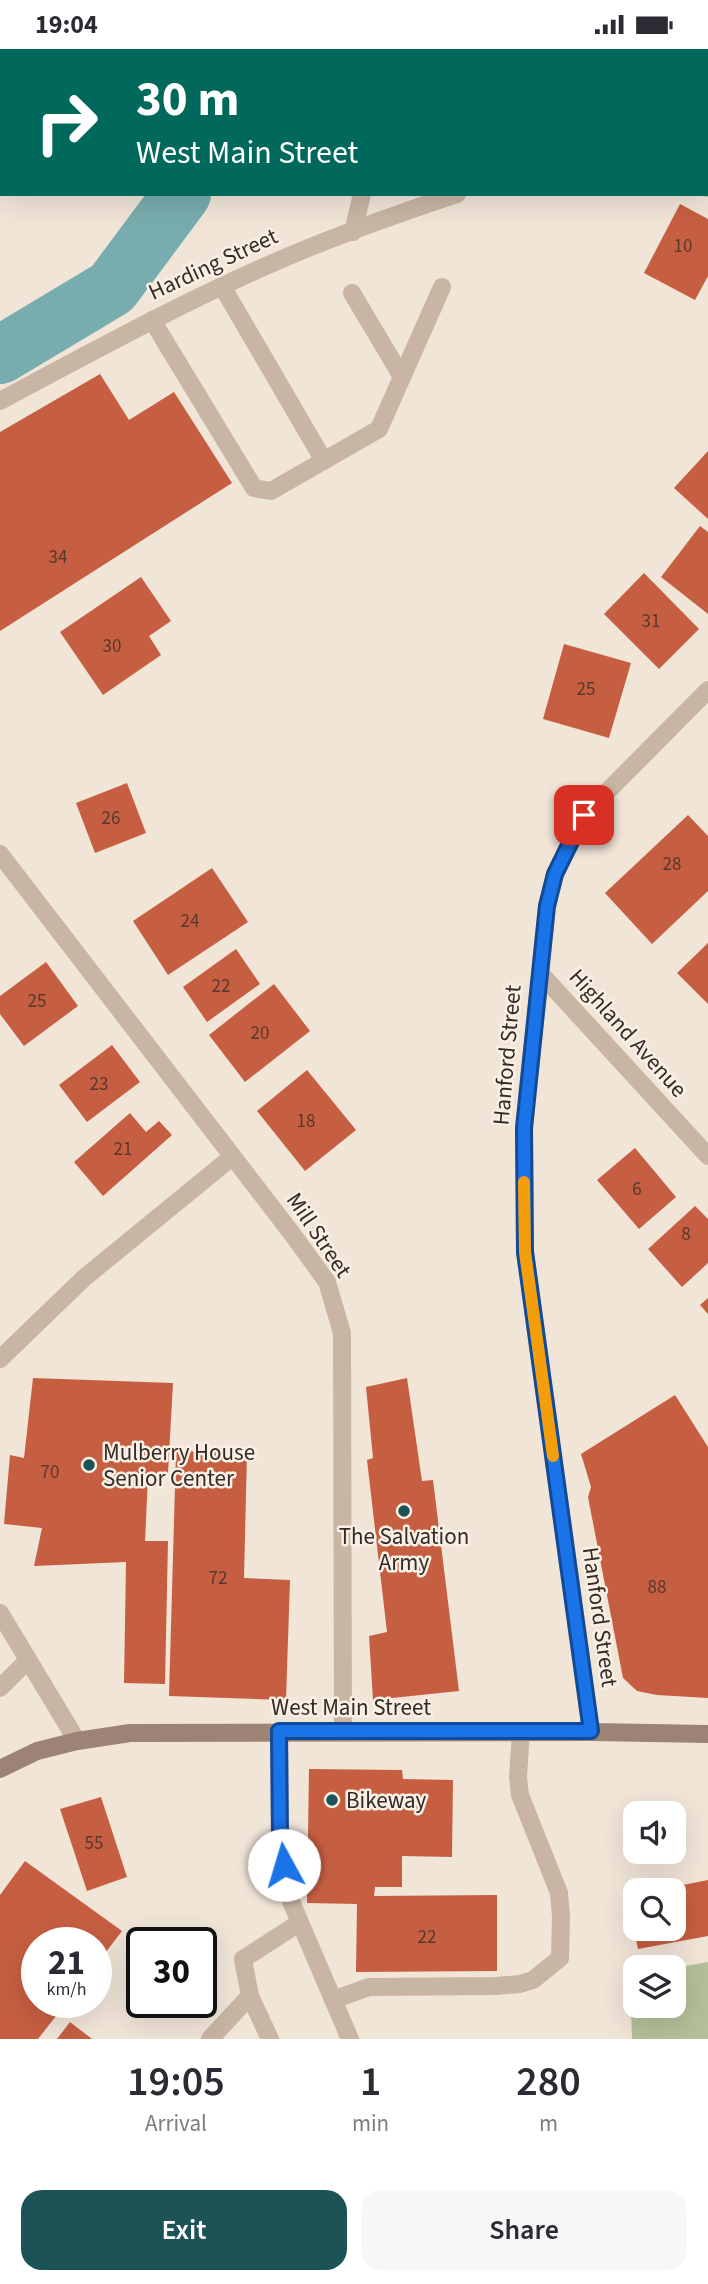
<!DOCTYPE html>
<html lang="en">
<head>
<meta charset="utf-8">
<style>
	body { margin:0; font-family:"Source Sans 3",sans-serif; background:#f7f7f7; color:#2b2b33; height:100vh; display:flex; flex-direction:column; font-size:26px; white-space:nowrap }
	* { box-sizing:border-box; margin:0 }
	p { font-size:23px; color:#7c7c81 }
	.icon { flex:none; width:38px; height:38px; fill:none; stroke:currentColor; stroke-width:2; stroke-linecap:round; stroke-linejoin:round }
	.map { position:relative; height:1990px; overflow:hidden }
	.drawer { display:flex; flex-direction:column; background:#fff; flex:1 }
	.drawer>* { flex:none }
	.hud { position:absolute; left:0px; top:0px; width:709px; height:147px; box-shadow:0 7px 28px #0002; background:#00695c; color:#fff; overflow:hidden }
	.controls { position:absolute; left:623px; top:1752px; display:grid; gap:14px }
	.controls a { display:grid; place-items:center; width:63px; height:63px; border-radius:14px; background:#fff; box-shadow:0 7px 28px #0002; font-size:35px }
	.speed { position:absolute; left:21px; top:1878px; display:flex; gap:14px; font-size:35px; font-weight:700; text-align:center }
	.speed>* { display:grid; place-content:center; width:91px; height:91px; border-radius:50%; background:#fff; box-shadow:0 7px 28px #0002; line-height:1 }
	.speed small { font-size:18px; font-weight:400 }
	.speed .limit { border:4px solid #111; border-radius:10px; background:#fff; color:#111 }
	.pin { position:absolute; display:grid; place-items:center; width:60px; height:60px; color:#fff; margin:-30px; border-radius:14px; box-shadow:0 4px 10px #0006 }
	.me { position:absolute; width:77px; margin:-38px; rotate:354deg; stroke-linejoin:round; filter:drop-shadow(0 0 5px #0008) }
	.turn { display:flex; align-items:center; gap:24px; height:147px; padding:0 21px; font-size:32px }
	.turn .icon { width:91px; height:91px; stroke-width:2.5 }
	.turn b { display:block; font-size:49px; line-height:60px }
	.eta { display:flex; justify-content:space-evenly; align-items:center; height:119px; text-align:center }
	.eta b { font-size:42px; font-weight:600; line-height:49px }
	.primary-button { display:flex; gap:14px; margin-top:auto; padding:14px 21px }
	.primary-button a { flex:1; height:80px; border-radius:21px; background:#1c5356; color:#fff; font-size:28px; font-weight:600; line-height:80px; text-align:center }
	.primary-button a+a { background:#f7f7f7; color:#2b2b33 }
	.status { display:flex; justify-content:space-between; align-items:center; height:49px; padding:0 35px; background:#fff; direction:ltr }
	.status svg { height:19px; fill:currentColor }
	.map>svg:first-child { display:block }
	.green { fill:#b3c098 }
	.lines { fill:none; stroke-linecap:round; stroke-linejoin:round }
	.river { stroke:#77adae; stroke-width:58 }
	.building { fill:#c65f41 }
	.lane { stroke:#c9b5a4; stroke-width:18 }
	.street { stroke:#c9b5a4; stroke-width:18 }
	.secondary { stroke:#9c8376; stroke-width:18 }
	.route-casing { stroke:#114b97; stroke-width:18 }
	.route { stroke:#1a73e8; stroke-width:12 }
	.slow { stroke:#f59e0b; stroke-width:12 }
	.poi-dot { fill:#1c5356; stroke:#f9efe4; stroke-width:2.5 }
	.labels { text-anchor:middle; dominant-baseline:central; stroke-width:5; stroke-linejoin:round; paint-order:stroke }
	.number-label { font-size:19px; fill:#58372d }
	.street-label { font-size:23px; fill:#342a26; stroke:#f9efe4 }
	.poi-label { font-size:23px; fill:#342a26; stroke:#f9efe4; text-anchor:start }
</style>
</head>
<body>
<div class="status"><b>19:04</b><svg viewBox="0 0 49 12"><path d="M0 12V9h3v3zM5 12V6h3v6zM10 12V3h3v9zM15 12V0h3v12zM26 1h20v11H26zM47 4h2v5h-2z"/></svg></div>
<div class="map">
<svg width="708" height="1990" viewBox="0 0 708 1990">
	<rect width="100%" height="100%" fill="#f1e5d8"/>
	<!-- green -->
	<polygon class="green" points="708,1913 708,1990 632,1990 630,1925 635,1925 635,1956 674,1956 674,1919"/>
	<g class="lines">
		<!-- river -->
		<g class="river">
			<polyline points="289,2 290,0"/>
			<polyline points="0,306 112,239 182,145"/>
		</g>
	</g>
	<!-- building -->
	<g class="building">
		<polygon points="680,155 708,170 708,227 695,251 644,224"/>
		<polygon points="100,325 129,371 174,343 232,434 0,582 0,383"/>
		<polygon points="708,402 708,470 674,439"/>
		<polygon points="700,477 708,483 708,565 661,528"/>
		<polygon points="644,524 699,580 659,620 604,565"/>
		<polygon points="141,528 171,572 149,587 161,606 103,646 60,583"/>
		<polygon points="564,595 631,614 609,689 543,670"/>
		<polygon points="127,734 146,784 95,804 76,754"/>
		<polygon points="688,766 708,787 708,842 652,895 605,844"/>
		<polygon points="212,819 248,873 168,926 133,872"/>
		<polygon points="708,894 708,955 677,924"/>
		<polygon points="236,900 260,935 207,973 183,938"/>
		<polygon points="46,913 78,957 24,997 0,965 0,947"/>
		<polygon points="274,935 310,982 245,1033 209,986"/>
		<polygon points="112,996 140,1033 87,1073 59,1036"/>
		<polygon points="307,1021 356,1081 305,1122 257,1062"/>
		<polygon points="130,1064 146,1083 159,1072 172,1086 103,1147 74,1113"/>
		<polygon points="635,1099 676,1148 639,1180 597,1131"/>
		<polygon points="695,1157 708,1170 708,1214 682,1238 648,1200"/>
		<polygon points="708,1249 708,1265 700,1256"/>
		<polygon points="33,1329 173,1334 168,1424 148,1429 145,1492 168,1492 165,1635 124,1634 126,1513 34,1517 42,1479 4,1475 10,1406 24,1409"/>
		<polygon points="407,1329 422,1432 433,1431 459,1642 373,1651 369,1587 387,1583 367,1411 373,1409 366,1338"/>
		<polygon points="675,1346 708,1398 708,1649 657,1646 637,1642 623,1629 588,1448 591,1438 581,1405"/>
		<polygon points="176,1402 247,1404 244,1529 290,1531 286,1651 169,1647"/>
		<polygon points="309,1720 402,1721 403,1730 453,1731 452,1808 402,1807 402,1838 375,1838 374,1847 497,1846 497,1922 356,1923 357,1855 307,1854"/>
		<polygon points="101,1748 127,1828 87,1842 60,1760"/>
		<polygon points="25,1812 122,1882 96,1916 96,1894 37,1894 37,1953 67,1953 38,1990 0,1990 0,1846"/>
		<polygon points="708,1831 708,1887 638,1900 627,1847 635,1845 635,1880 674,1880 674,1841 663,1840"/>
		<polygon points="70,1973 92,1990 57,1990"/>
	</g>
	<g class="lines">
		<!-- lane -->
		<g class="lane">
			<polyline points="423,2 424,0"/>
			<polyline points="353,183 362,145"/>
			<polyline points="222,237 324,412"/>
			<polyline points="352,244 402,328"/>
			<polyline points="152,271 254,439 271,442 379,380 442,238"/>
			<polyline points="0,1310 84,1229 232,1108"/>
			<polyline points="0,1564 77,1692"/>
			<polyline points="0,1639 27,1612"/>
			<polyline points="333,1951 369,1938 496,1937 520,1935 533,1931 560,1909 561,1868 559,1844 520,1746 518,1728 521,1682"/>
			<polyline points="210,1990 250,1947"/>
			<polyline points="270,1990 250,1947 243,1910 299,1874"/>
		</g>
		<!-- street -->
		<g class="street">
			<polyline points="707,139 708,139"/>
			<path d="M0,352c97,-52 194,-105 296,-148 53,-22 107,-41 161,-59"/>
			<polyline points="0,805 293,1186 327,1233 342,1284 343,1683"/>
			<polyline points="540,924 708,1107"/>
			<polyline points="279,1682 280,1790 287,1843 350,1990"/>
			<polyline points="591,1683 525,1203 524,1079 547,857 555,825 584,766 708,641"/>
		</g>
		<!-- secondary -->
		<polyline class="secondary" points="0,1720 37,1702 77,1692 130,1684 591,1683 708,1685"/>
	</g>
	<g class="lines">
		<!-- route casing -->
		<g class="route-casing">
			<polyline id="route" points="284,1816 280,1790 279,1682 591,1682 525,1203 524,1079 547,857 555,825 584,766"/>
		</g>
		<!-- route -->
		<use href="#route" class="route"/>
		<!-- slow -->
		<polyline class="slow" points="524,1133 525,1203 553,1407"/>
	</g>
	<!-- markers -->
	<g class="poi-dot">
		<circle cx="89" cy="1416" r="7"/>
		<circle cx="404" cy="1462" r="7"/>
		<circle cx="332" cy="1751" r="7"/>
	</g>
	<g class="labels">
		<!-- number labels -->
		<g class="number-label">
			<text x="683" y="197">10</text>
			<text x="58" y="508">34</text>
			<text x="651" y="572">31</text>
			<text x="112" y="597">30</text>
			<text x="586" y="640">25</text>
			<text x="111" y="769">26</text>
			<text x="672" y="815">28</text>
			<text x="190" y="872">24</text>
			<text x="221" y="937">22</text>
			<text x="37" y="952">25</text>
			<text x="260" y="984">20</text>
			<text x="99" y="1035">23</text>
			<text x="306" y="1072">18</text>
			<text x="123" y="1100">21</text>
			<text x="637" y="1140">6</text>
			<text x="686" y="1185">8</text>
			<text x="50" y="1423">70</text>
			<text x="218" y="1529">72</text>
			<text x="657" y="1538">88</text>
			<text x="94" y="1794">55</text>
			<text x="427" y="1888">22</text>
		</g>
		<!-- street labels -->
		<g class="street-label">
			<text transform="translate(213 215) rotate(-25)">Harding Street</text>
			<text transform="translate(628 984) rotate(48)">Highland Avenue</text>
			<text transform="translate(507 1006) rotate(-85)">Hanford Street</text>
			<text transform="translate(319 1186) rotate(56)">Mill Street</text>
			<text transform="translate(600 1568) rotate(82)">Hanford Street</text>
			<text x="351" y="1658">West Main Street</text>
		</g>
		<!-- poi labels -->
		<g class="poi-label">
			<text x="103" y="1403">Mulberry House<tspan x="103" dy="26">Senior Center</tspan></text>
			<text x="404" y="1487" text-anchor="middle">The Salvation<tspan x="404" dy="26">Army</tspan></text>
			<text x="346" y="1751">Bikeway</text>
		</g>
	</g>
</svg>
<div class="controls">
<a><svg class="icon" aria-label="sound" viewBox="0 0 24 24"><path d="M4 9h4l5-4v14l-5-4H4zM17 9q2 3 0 6"/></svg></a>
<a><svg class="icon" aria-label="search" viewBox="0 0 24 24"><circle cx="10" cy="10" r="6"/><path d="M15 15l6 6"/></svg></a>
<a><svg class="icon" aria-label="layers" viewBox="0 0 24 24"><path d="M12 4l9 5-9 5-9-5zM3 14l9 5 9-5"/></svg></a>
</div>
<div class="speed"><div>21<small>km/h</small></div><div class="limit">30</div></div>
<div class="pin" style="left:584px;top:766px;background:#d93025"><svg class="icon" aria-label="arrive" viewBox="0 0 24 24"><path d="M6 21V4h12l-3 4 3 4H6"/></svg></div>
<svg class="me" style="left:284px;top:1816px" viewBox="-20 -20 40 40"><circle r="19" fill="#fff"/><path d="M0-13L10 11 0 6-10 11z" fill="#1a73e8"/></svg>
<div class="hud">
<div class="turn"><svg class="icon" aria-label="right" viewBox="0 0 24 24"><path d="M7 20v-9h11M14 6l5 5-5 5"/></svg><div><b>30 m</b>West Main Street</div></div>
</div>
</div>
<section class="drawer">
<div class="eta">
<div><b>19:05</b><p>Arrival</p></div>
<div><b>1</b><p>min</p></div>
<div><b>280</b><p>m</p></div>
</div>
<div class="primary-button"><a>Exit</a><a>Share</a></div>
</section>
</body>
</html>
